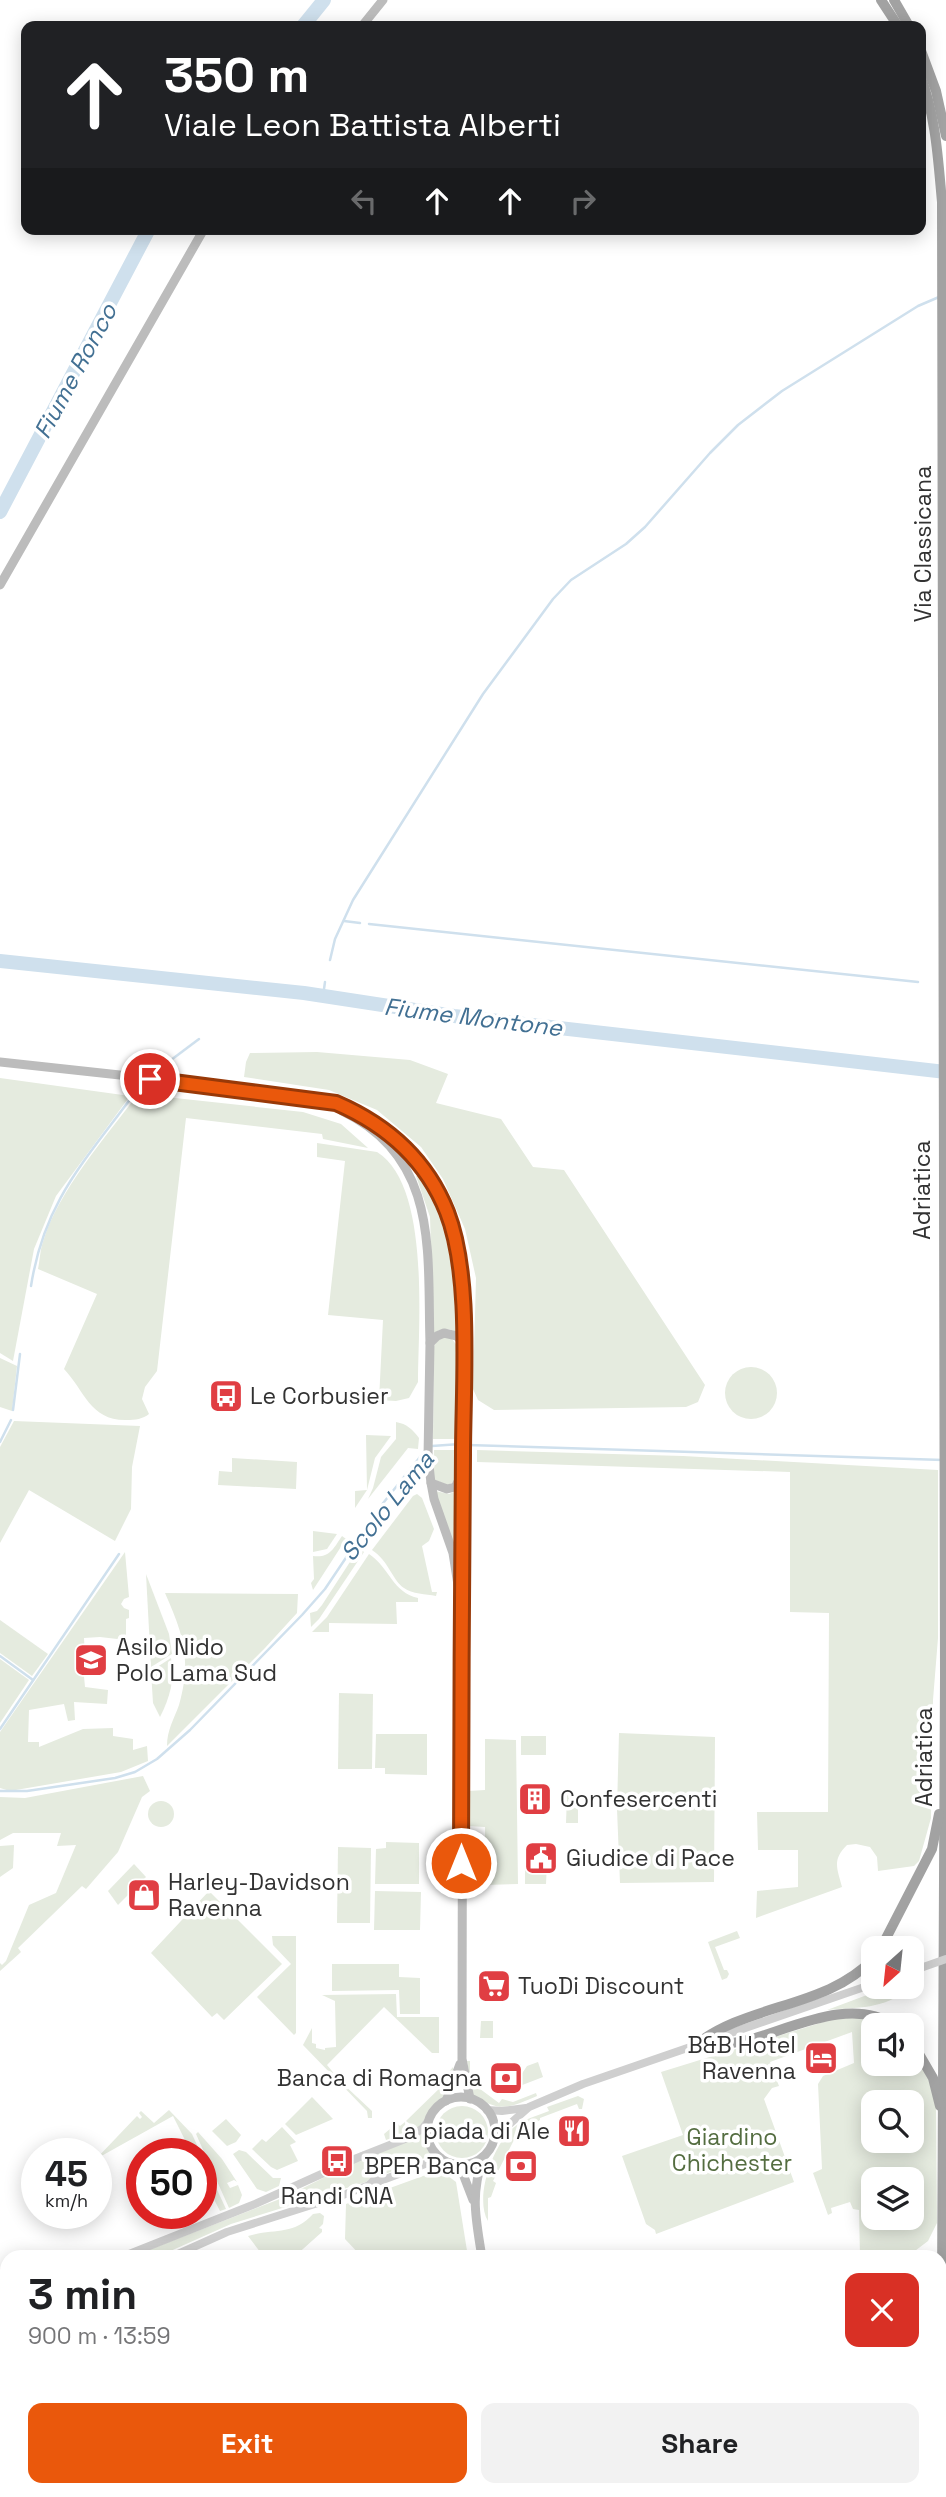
<!DOCTYPE html>
<html lang="en">
<head>
<meta charset="utf-8">
<style>
	body { margin:0; font-family:"Space Grotesk",sans-serif; background:#f2f2f2; color:#202124; height:100vh; display:flex; flex-direction:column; font-size:26px; white-space:nowrap }
	* { box-sizing:border-box; margin:0 }
	p { font-size:23px; color:#757577 }
	.icon { flex:none; width:38px; height:38px; fill:none; stroke:currentColor; stroke-width:2; stroke-linecap:round; stroke-linejoin:round }
	.map { position:relative; flex:1; overflow:hidden }
	.sheet { position:absolute; left:0px; top:2250px; width:947px; height:247px; display:flex; flex-direction:column; background:#fff; border-radius:21px 21px 0 0; box-shadow:0 4px 18px #0003 }
	.sheet>* { flex:none }
	.guide { position:absolute; left:21px; top:21px; width:905px; height:214px; border-radius:14px; box-shadow:0 4px 18px #0003; background:#202124; color:#fff; overflow:hidden }
	.needle { width:46px; rotate:207deg }
	.tools { position:absolute; left:861px; top:1936px; display:grid; gap:14px }
	.tools a { display:grid; place-items:center; width:63px; height:63px; border-radius:14px; background:#fff; box-shadow:0 4px 18px #0003; font-size:35px }
	.speed { position:absolute; left:21px; top:2138px; display:flex; gap:14px; font-size:35px; font-weight:700; text-align:center }
	.speed>* { display:grid; place-content:center; width:91px; height:91px; border-radius:50%; background:#fff; box-shadow:0 4px 18px #0003; line-height:1 }
	.speed small { font-size:18px; font-weight:400 }
	.speed .limit { border:10px solid #d22; background:#fff; color:#111 }
	.pin { position:absolute; display:grid; place-items:center; width:60px; height:60px; color:#fff; margin:-30px; border:4px solid #fff; border-radius:50%; box-shadow:0 2px 7px #0007 }
	.me { position:absolute; width:77px; margin:-38px; rotate:0deg; stroke-linejoin:round; filter:drop-shadow(0 0 5px #0008) }
	.turn { display:flex; align-items:center; gap:24px; height:147px; padding:0 28px; font-size:32px }
	.turn .icon { width:91px; height:91px; stroke-width:2.5 }
	.turn b { display:block; font-size:49px; line-height:60px }
	.lanes { display:flex; align-items:center; height:66px; padding:0 28px; background:#0003; justify-content:center; gap:35px; direction:ltr }
	.lanes .off { opacity:.35 }
	.round { display:grid; place-items:center; flex:none; width:74px; height:74px; border-radius:14px; background:#f2f2f2 }
	.overview { display:flex; align-items:center; justify-content:space-between; height:119px; padding:0 28px }
	h1 { font-size:42px; font-weight:700; line-height:52px }
	.button { display:flex; gap:14px; margin-top:auto; padding:14px 28px }
	.button a { flex:1; height:80px; border-radius:14px; background:#ea580c; color:#fff; font-size:28px; font-weight:700; line-height:80px; text-align:center }
	.button a+a { background:#f2f2f2; color:#202124 }
	.map>svg:first-child { display:block }
	.green { fill:#e5ebdf; fill-rule:evenodd }
	.lines { fill:none; stroke-linecap:round; stroke-linejoin:round }
	.stream { stroke:#cfe0ed; stroke-width:2.5 }
	.river { stroke:#cfe0ed; stroke-width:14 }
	.tertiary { stroke:#cfcfcf; stroke-width:8 }
	.secondary { stroke:#bcbcbc; stroke-width:9 }
	.trunk { stroke:#a2a2a2; stroke-width:10 }
	.tertiary-bridge { stroke:#cfcfcf; stroke-width:8 }
	.route-casing { stroke:#983908; stroke-width:18 }
	.route { stroke:#ea580c; stroke-width:12 }
	.labels { text-anchor:middle; dominant-baseline:central; stroke-width:7; stroke-linejoin:round; paint-order:stroke }
	.street-label { font-size:23px; fill:#323232; stroke:#fff }
	.poi-label { font-size:23px; fill:#323232; stroke:#fff; text-anchor:start }
	.park-label { font-size:23px; fill:#546d40; stroke:#fff }
	.water-label { font-size:24px; font-style:italic; fill:#427093; stroke:#fff }
</style>
</head>
<body>
<div class="map">
<svg width="946" height="2497" viewBox="0 0 946 2497">
	<rect width="100%" height="100%" fill="#fff"/>
	<!-- green -->
	<g class="green">
		<polygon points="317,1052 410,1060 448,1074 436,1103 501,1119 533,1167 564,1170 705,1385 698,1402 686,1407 494,1410 478,1400 473,1389 476,1278 465,1229 443,1179 421,1147 377,1110 329,1090 244,1077 246,1062 250,1053"/>
		<polygon points="0,1078 130,1096 56,1196 34,1249 13,1361 0,1353"/>
		<path d="M138,1094l165,18 38,12 27,24 -45,-9 -1,-5 -136,-16 -29,253 -12,16 -3,12 7,15c-6,5 -14,6 -22,6 -37,1 -42,-29 -63,-51l33,-75 -59,-25c2,-9 2,-19 5,-27 15,-51 63,-105 95,-148z"/>
		<path d="M317,1143l60,9c54,33 41,174 41,230l-9,16 -13,3 -17,-1 4,-80 -55,-5 17,-154 -28,-4z"/>
		<path d="M422,1174c33,57 33,96 37,160 -8,-6 -16,-7 -25,-1l-4,-116 -14,-41z"/>
		<polygon points="446,1337 452,1339 458,1347 459,1439 433,1439 434,1346 440,1338"/>
		<polygon points="0,1358 17,1366 12,1411 0,1407"/>
		<circle cx="751" cy="1393" r="26"/>
		<polygon points="14,1421 140,1426 132,1467 131,1509 115,1541 29,1490 0,1543 0,1447"/>
		<path d="M396,1422c11,2 16,7 23,16l-1,11 -10,-1 -40,51 5,-11 8,-31 15,-18z"/>
		<polygon points="366,1435 391,1436 375,1458 367,1490 355,1508 355,1491 367,1490"/>
		<path d="M434,1450h25c0,13 3,29 -11,35l-13,-5 -2,-3z"/>
		<path d="M477,1450l206,6 255,14v168l-5,62 -2,118 -12,43 -5,5 -36,5 -1,-14 -7,-10 -14,-3 -9,1c-15,15 -10,23 -5,42l-86,31 1,-27 41,-4v-37h-40l-1,-38h71l1,-199 -39,-1v-140l-313,-10z"/>
		<polygon points="232,1458 297,1462 296,1489 218,1485 219,1471 232,1472"/>
		<polygon points="459,1490 458,1552 457,1555 435,1491 449,1494"/>
		<path d="M417,1494l5,4 12,31 -5,12 -7,5 10,46h5l-1,4c-10,-2 -24,-2 -32,-8 -12,-8 -15,-27 -32,-38l41,-54z"/>
		<polygon points="313,1531 337,1534 327,1549 313,1552"/>
		<path d="M342,1536l4,3 -33,51 -2,-7 3,-4 -1,-23c17,2 20,-7 29,-20z"/>
		<polygon points="359,1548 364,1552 319,1619 311,1627 310,1613 317,1611 322,1605"/>
		<polygon points="125,1552 129,1597 124,1599 121,1604 124,1608 129,1610 129,1618 126,1619 126,1640 100,1637 84,1638 85,1657 95,1659 95,1665 83,1666 85,1687 108,1690 107,1704 74,1702 75,1720 68,1721 64,1704 29,1710 28,1742 39,1742 39,1747 83,1729 113,1728 113,1736 133,1739 133,1750 147,1746 148,1761 121,1772 10,1791 0,1788 0,1732"/>
		<path d="M369,1554c21,14 23,38 49,44v4h-22l1,22 -68,-1v9h-17l15,-15z"/>
		<polygon points="146,1574 169,1634 172,1654 151,1667"/>
		<path d="M165,1593l133,1 -1,19 -32,35 -98,98c0,-16 7,-27 12,-41 13,-46 4,-71 -14,-112z"/>
		<polygon points="0,1620 48,1654 32,1676 0,1653"/>
		<path d="M171,1658c4,22 -1,39 -11,59l-7,-14 -2,-32z"/>
		<polygon points="0,1659 29,1680 0,1723"/>
		<polygon points="339,1693 373,1694 372,1769 338,1769"/>
		<polygon points="619,1733 715,1737 714,1882 620,1883 617,1809"/>
		<polygon points="376,1734 427,1734 427,1775 385,1774 385,1768 375,1768"/>
		<rect x="521" y="1736" width="25" height="19"/>
		<polygon points="485,1739 516,1740 518,1884 485,1885 485,1827 468,1826 468,1791 485,1790"/>
		<polygon points="143,1776 150,1791 142,1797 118,1852 86,1889 82,1886 18,1948 21,1952 0,1971 0,1963 2,1965 6,1961 29,1905 56,1893 76,1845 57,1846 61,1833 13,1833 0,1840 0,1797 25,1798"/>
		<polygon points="567,1795 578,1795 578,1823 566,1823"/>
		<circle cx="161" cy="1814" r="13"/>
		<polygon points="386,1842 419,1843 419,1884 375,1884 376,1849 386,1848"/>
		<polygon points="14,1845 13,1868 0,1877 0,1846"/>
		<polygon points="338,1847 371,1848 370,1923 337,1923"/>
		<polygon points="525,1863 547,1863 546,1884 525,1884"/>
		<polygon points="134,1864 146,1877 118,1905 108,1891"/>
		<polygon points="209,1891 282,1964 224,2020 217,2013 212,2017 151,1953"/>
		<polygon points="375,1891 421,1892 420,1930 374,1930"/>
		<polygon points="737,1931 740,1938 715,1947 724,1970 727,1970 729,1974 727,1978 722,1980 708,1942"/>
		<polygon points="272,1936 296,1936 296,2033 294,2035 257,1997 291,1964 273,1945"/>
		<polygon points="332,1964 399,1964 399,1977 420,1978 420,2014 400,2014 399,1990 332,1991"/>
		<path d="M891,1986l17,2c-22,22 -52,19 -81,22z"/>
		<polygon points="396,1994 397,2017 439,2017 439,2053 432,2053 384,2007 327,2065 341,2082 372,2111 372,2118 368,2118 367,2111 303,2045 312,2028 312,2043 316,2044 316,2048 325,2050 325,2048 336,2047 335,2001 322,1995"/>
		<path d="M843,2016l22,2 20,7h-12v38h39v-14l18,31 6,27 1,116 -9,18 -21,16h-47l-1,-47 -6,-1 -3,-7 -19,6 1,5 -4,2 -15,-42 9,-4 -4,-85 5,-8 31,-13 -2,-31 -82,30 9,24 -7,2 -8,11 30,83 -138,52 -1,-4 -9,-6 -24,-68 61,-21 -22,-63zM873,2102h39v38h-39zM873,2179h39v38h-39z"/>
		<polygon points="481,2021 493,2021 493,2038 480,2038"/>
		<path d="M467,2061h3v13l5,5 -3,4 27,20 3,-4 11,3 23,-9 1,3c-29,12 -36,17 -64,-1z"/>
		<polygon points="538,2062 543,2077 512,2089 505,2085 513,2071 521,2075 527,2066"/>
		<polygon points="453,2067 453,2078 442,2099 433,2105 423,2124 410,2133 410,2124 406,2121 444,2084 442,2080"/>
		<path d="M578,2096l6,3 -2,10h-3l-2,-5 -37,14v2l-11,7 1,2 -8,10 -6,-3 -23,45 3,2 -5,14 -3,1v23c-14,-23 5,-76 25,-93 10,-9 24,-12 36,-17l-2,-4z"/>
		<polygon points="312,2097 333,2119 296,2135 285,2124"/>
		<circle cx="462" cy="2132" r="26"/>
		<polygon points="169,2110 192,2134 201,2154 192,2154 173,2116 96,2159 137,2116 140,2119 142,2117 139,2113 141,2111 154,2123"/>
		<polygon points="226,2119 241,2135 236,2142 227,2146 212,2131"/>
		<polygon points="405,2122 406,2133 386,2140 384,2134 397,2123 400,2126"/>
		<polygon points="282,2127 296,2142 290,2145 298,2161 277,2170 271,2167 252,2149 262,2139 266,2142"/>
		<polygon points="424,2131 427,2145 432,2155 383,2175 384,2166 374,2154"/>
		<polygon points="198,2132 222,2159 237,2182 234,2180 227,2183 230,2188 238,2185 242,2195 239,2203 229,2208 196,2134"/>
		<polygon points="239,2150 246,2152 273,2178 281,2178 279,2186 266,2192 257,2189 233,2154"/>
		<polygon points="201,2155 226,2209 220,2211 201,2174"/>
		<polygon points="361,2159 369,2162 374,2170 371,2178 366,2182 231,2224 157,2257 128,2258 285,2197"/>
		<polygon points="434,2172 444,2173 456,2182 468,2257 362,2257 345,2239 346,2204"/>
		<path d="M320,2213l4,3 -1,8 -4,4 3,1v3l-28,25h-30l-16,-21c26,-8 45,0 65,-22z"/>
		<polygon points="0,2415 7,2419 7,2485 0,2468"/>
		<polygon points="9,2490 38,2490 40,2497 12,2497"/>
		<polygon points="525,2490 762,2490 755,2497 526,2497"/>
		<polygon points="863,2490 933,2490 933,2497 870,2497"/>
	</g>
	<g class="lines">
		<!-- stream -->
		<g class="stream">
			<polyline points="344,921 360,923"/>
			<polyline points="369,924 918,982"/>
			<polyline points="330,960 335,939 353,900 483,694 553,599 571,580 626,544 645,527 710,453 738,425 782,391 918,306 939,297"/>
			<polyline points="323,996 325,982"/>
			<polyline points="159,1069 199,1039"/>
			<path d="M31,1286c13,-83 52,-123 100,-188"/>
			<polyline points="13,1410 20,1354"/>
			<polyline points="0,1442 11,1420"/>
			<polyline points="467,1445 943,1460"/>
			<polyline points="432,1446 460,1444"/>
			<polyline points="0,1656 33,1680"/>
			<polyline points="0,1729 119,1554"/>
			<polyline points="0,1791 27,1791 115,1778 135,1772 157,1759 190,1730 302,1615 325,1589 380,1507 424,1452"/>
		</g>
		<!-- river -->
		<g class="river">
			<polyline points="303,26 324,0"/>
			<polyline points="0,512 149,229"/>
			<polyline points="0,961 304,993 454,1016 946,1072"/>
		</g>
		<!-- tertiary -->
		<g class="tertiary">
			<polyline points="487,2110 502,2111 526,2108"/>
			<polyline points="495,2137 529,2107 583,2084 873,1984"/>
			<path d="M363,2156l10,4c7,9 5,17 -3,24"/>
			<polyline points="119,2258 255,2204 357,2158 410,2137 423,2128 429,2120"/>
			<polyline points="169,2258 227,2232 343,2195 441,2158"/>
			<polyline points="0,2312 7,2308"/>
			<polyline points="0,2346 7,2341"/>
		</g>
		<!-- secondary -->
		<g class="secondary">
			<polyline points="362,26 383,0"/>
			<polyline points="0,585 204,229"/>
			<path d="M0,1062l175,19 143,20c73,10 124,77 139,146 6,31 5,64 6,96"/>
			<path d="M342,1111c98,47 85,142 88,232"/>
			<polygon points="444,1333 457,1336 463,1343 463,1473 455,1487 447,1489 431,1483 428,1457 430,1343 437,1336"/>
			<polyline points="463,1473 462,2059 470,2099"/>
			<polyline points="431,1483 434,1499 453,1553 458,1585"/>
			<circle cx="461" cy="2131" r="34"/>
			<polyline points="446,2101 460,2064"/>
			<polyline points="455,2165 463,2174 473,2200"/>
			<path d="M482,2258c-6,-40 -12,-61 1,-101"/>
			<polyline points="519,2490 520,2497"/>
		</g>
		<!-- trunk -->
		<g class="trunk">
			<polyline points="881,0 898,26"/>
			<polyline points="894,0 909,26"/>
			<polyline points="920,48 936,91 946,136"/>
			<path d="M920,75c16,41 18,84 22,127l3,1474 -4,821"/>
			<polyline points="881,1948 932,1849 939,1814"/>
			<polyline points="912,2042 933,2078 940,2106"/>
			<path d="M693,2047c20,-1 39,-3 59,-8 42,-12 101,-42 141,-14"/>
			<path d="M693,2047c52,-44 133,-38 180,-88"/>
		</g>
		<!-- tertiary-bridge -->
		<polyline class="tertiary-bridge" points="912,1971 946,1959"/>
	</g>
	<g class="lines">
		<!-- route casing -->
		<g class="route-casing">
			<path id="route" d="M150,1079l186,24c51,22 90,56 111,109 25,64 16,172 16,242 -1,136 -2,273 -2,409"/>
		</g>
		<!-- route -->
		<use href="#route" class="route"/>
	</g>
	<!-- icons -->
	<defs>
		<g id="bus-square" transform="scale(1.75)"><rect x="-9" y="-9" width="18" height="18" rx="4" fill="#e03e43" stroke="#fff"/><path d="M-5-6H5V4H4V6H2V4H-2V6H-4V4H-5ZM-3.5-4V0h7V-4ZM-3.5 1.2v1.5H-2V1.2ZM2 1.2v1.5H3.5V1.2Z" fill="#fff"/></g>
		<g id="school-square" transform="scale(1.75)"><rect x="-9" y="-9" width="18" height="18" rx="4" fill="#e03e43" stroke="#fff"/><path d="M0-5L7-2L0 1L-7-2ZM-4 1L0 2.5L4 1V4Q0 6-4 4Z" fill="#fff"/></g>
		<g id="building-square" transform="scale(1.75)"><rect x="-9" y="-9" width="18" height="18" rx="4" fill="#e03e43" stroke="#fff"/><path d="M-4-6H4V6H1V3H-1V6H-4ZM-2.5-4.3h1.7v1.8h-1.7ZM.8-4.3h1.7v1.8H.8ZM-2.5-1h1.7V.8h-1.7ZM.8-1h1.7V.8H.8Z" fill="#fff"/></g>
		<g id="civic-square" transform="scale(1.75)"><rect x="-9" y="-9" width="18" height="18" rx="4" fill="#e03e43" stroke="#fff"/><path d="M-.6-6.5H3V-4.5H.6V-3L4-1V1h2V6H-6V1h2V-1L-.6-3ZM-1.2 2.5V6h2.4V2.5Z" fill="#fff"/></g>
		<g id="shop-square" transform="scale(1.75)"><rect x="-9" y="-9" width="18" height="18" rx="4" fill="#e03e43" stroke="#fff"/><path d="M-5-2.5h2.3a2.7 3.5 0 0 1 5.4 0H5L5.5 6h-11ZM-1.5-2.5h3a1.5 2.3 0 0 0-3 0Z" fill="#fff"/></g>
		<g id="supermarket-square" transform="scale(1.75)"><rect x="-9" y="-9" width="18" height="18" rx="4" fill="#e03e43" stroke="#fff"/><path d="M-6-5.5h2.5l.6 2H6L4.5 2H-2.5L-4.4-4H-6ZM-1.5 3.2a1.3 1.3 0 1 0 .1 0ZM3 3.2a1.3 1.3 0 1 0 .1 0Z" fill="#fff"/></g>
		<g id="hotel-square" transform="scale(1.75)"><rect x="-9" y="-9" width="18" height="18" rx="4" fill="#e03e43" stroke="#fff"/><path d="M-6-4.5h1.5V1H6V5H4.5V3h-9V5H-6ZM-4 0a1.8 1.8 0 1 1 3.6 0ZM.5 0V-2.5h3Q6-2.5 6 0Z" fill="#fff"/></g>
		<g id="bank-square" transform="scale(1.75)"><rect x="-9" y="-9" width="18" height="18" rx="4" fill="#e03e43" stroke="#fff"/><path d="M-6-4H6V4H-6ZM0-2.3a2.3 2.3 0 1 0 0 4.6a2.3 2.3 0 1 0 0-4.6Z" fill="#fff"/></g>
		<g id="restaurant-square" transform="scale(1.75)"><rect x="-9" y="-9" width="18" height="18" rx="4" fill="#e03e43" stroke="#fff"/><path d="M-5-6h1v4h1v-4h1v4h1v-4h1v5L-1.5 .5V6h-2V.5L-5-1ZM5-6V6H3V1.5H1.5Q1.5-4 5-6Z" fill="#fff"/></g>
	</defs>
	<g fill-rule="evenodd">
		<use href="#bus-square" x="226" y="1396"/>
		<use href="#school-square" x="91" y="1660"/>
		<use href="#building-square" x="535" y="1799"/>
		<use href="#civic-square" x="541" y="1858"/>
		<use href="#shop-square" x="144" y="1895"/>
		<use href="#supermarket-square" x="494" y="1986"/>
		<use href="#hotel-square" x="821" y="2058"/>
		<use href="#bank-square" x="506" y="2078"/>
		<use href="#restaurant-square" x="574" y="2131"/>
		<use href="#bus-square" x="337" y="2161"/>
		<use href="#bank-square" x="521" y="2166"/>
	</g>
	<g class="labels">
		<!-- street labels -->
		<g class="street-label">
			<text transform="translate(923 544) rotate(-90)">Via Classicana</text>
			<text transform="translate(922 1190) rotate(-90)">Adriatica</text>
			<text transform="translate(924 1757) rotate(-90)">Adriatica</text>
		</g>
		<!-- poi labels -->
		<g class="poi-label">
			<text x="250" y="1396">Le Corbusier</text>
			<text x="116" y="1647">Asilo Nido<tspan x="116" dy="26">Polo Lama Sud</tspan></text>
			<text x="560" y="1799">Confesercenti</text>
			<text x="566" y="1858">Giudice di Pace</text>
			<text x="168" y="1882">Harley-Davidson<tspan x="168" dy="26">Ravenna</tspan></text>
			<text x="518" y="1986">TuoDi Discount</text>
			<text x="796" y="2045" text-anchor="end">B&amp;B Hotel<tspan x="796" dy="26">Ravenna</tspan></text>
			<text x="482" y="2078" text-anchor="end">Banca di Romagna</text>
			<text x="550" y="2131" text-anchor="end">La piada di Ale</text>
			<text x="496" y="2166" text-anchor="end">BPER Banca</text>
			<text x="337" y="2196" text-anchor="middle">Randi CNA</text>
		</g>
		<!-- park labels -->
		<g class="park-label">
			<text x="732" y="2137">Giardino<tspan x="732" dy="26">Chichester</tspan></text>
		</g>
		<!-- water labels -->
		<g class="water-label">
			<text transform="translate(75 371) rotate(-62)">Fiume Ronco</text>
			<text transform="translate(473 1017) rotate(7)">Fiume Montone</text>
			<text transform="translate(387 1506) rotate(-51)">Scolo Lama</text>
		</g>
	</g>
</svg>
<div class="tools">
<a><svg class="needle" viewBox="-14 -14 28 28"><path d="M0-13l5 13h-10z" fill="#e53935"/><path d="M0 13l5-13h-10z" fill="#757577"/></svg></a>
<a><svg class="icon" aria-label="sound" viewBox="0 0 24 24"><path d="M4 9h4l5-4v14l-5-4H4zM17 9q2 3 0 6"/></svg></a>
<a><svg class="icon" aria-label="search" viewBox="0 0 24 24"><circle cx="10" cy="10" r="6"/><path d="M15 15l6 6"/></svg></a>
<a><svg class="icon" aria-label="layers" viewBox="0 0 24 24"><path d="M12 4l9 5-9 5-9-5zM3 14l9 5 9-5"/></svg></a>
</div>
<div class="speed"><div>45<small>km/h</small></div><div class="limit">50</div></div>
<div class="pin" style="left:150px;top:1079px;background:#d93025"><svg class="icon" aria-label="arrive" viewBox="0 0 24 24"><path d="M6 21V4h12l-3 4 3 4H6"/></svg></div>
<svg class="me" style="left:461px;top:1863px" viewBox="-20 -20 40 40"><circle r="17" fill="#ea580c" stroke="#fff" stroke-width="3"/><path d="M0-11L8 9 0 5-8 9z" fill="#fff"/></svg>
<div class="guide">
<div class="turn"><svg class="icon" aria-label="ahead" viewBox="0 0 24 24"><path d="M12 20V5M6 11l6-6 6 6"/></svg><div><b>350 m</b>Viale Leon Battista Alberti</div></div>
<div class="lanes"><svg class="icon off" aria-label="left" viewBox="0 0 24 24"><path d="M17 20v-9H6M10 6l-5 5 5 5"/></svg><svg class="icon" aria-label="ahead" viewBox="0 0 24 24"><path d="M12 20V5M6 11l6-6 6 6"/></svg><svg class="icon" aria-label="ahead" viewBox="0 0 24 24"><path d="M12 20V5M6 11l6-6 6 6"/></svg><svg class="icon off" aria-label="right" viewBox="0 0 24 24"><path d="M7 20v-9h11M14 6l5 5-5 5"/></svg></div>
</div>
<section class="sheet">
<div class="overview"><div><h1>3 min</h1><p>900 m · 13:59</p></div><a class="round" style="background:#d93025;color:#fff"><svg class="icon" aria-label="close" viewBox="0 0 24 24"><path d="M6 6l12 12M18 6L6 18"/></svg></a></div>
<div class="button"><a>Exit</a><a>Share</a></div>
</section>
</div>
</body>
</html>
